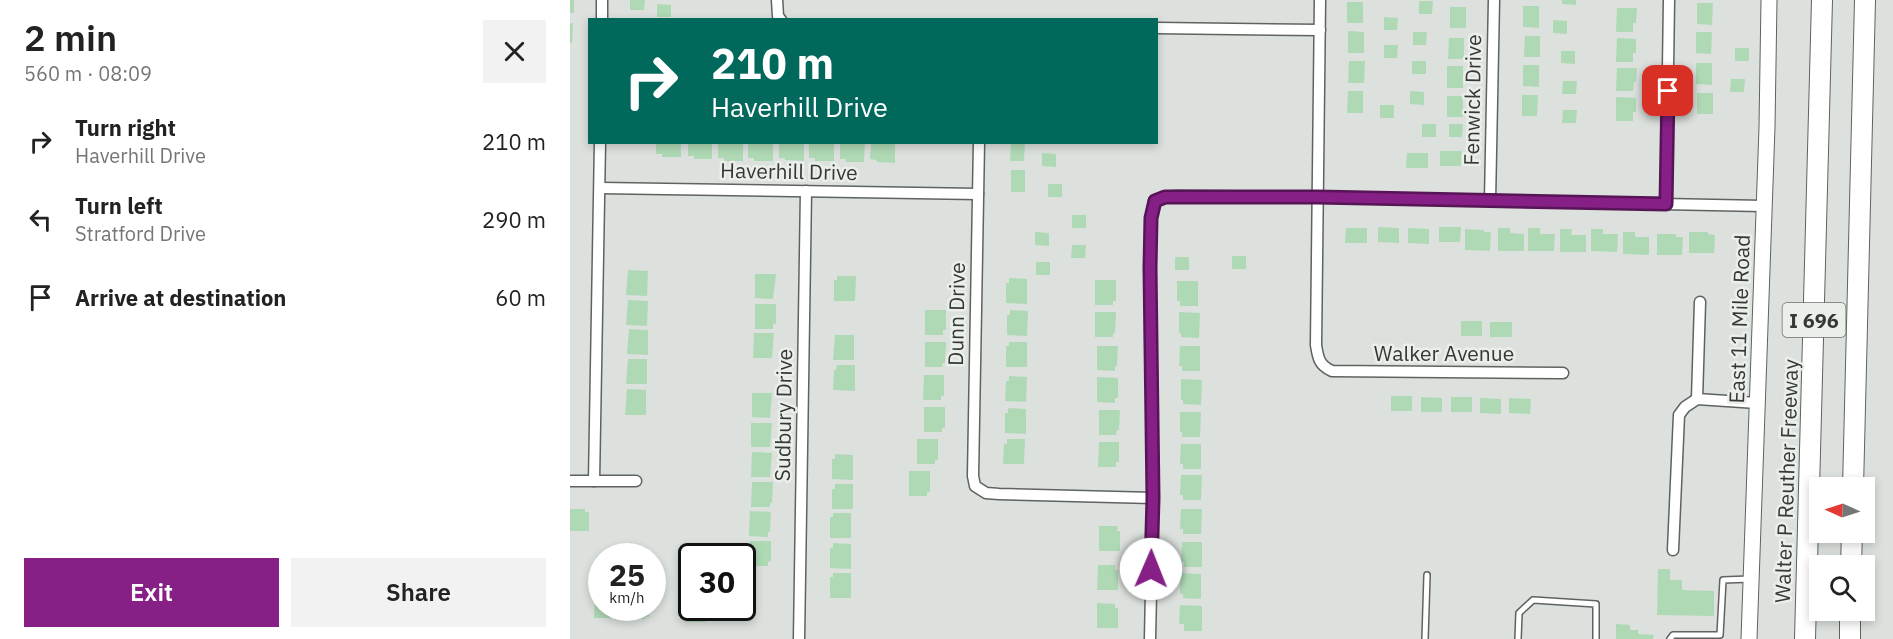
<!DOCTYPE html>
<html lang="en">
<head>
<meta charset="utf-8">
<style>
	body { margin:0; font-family:"IBM Plex Sans",sans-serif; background:#f2f2f2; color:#222; height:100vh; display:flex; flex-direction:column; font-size:22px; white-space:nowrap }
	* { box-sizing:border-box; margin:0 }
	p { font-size:20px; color:#767676 }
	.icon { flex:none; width:33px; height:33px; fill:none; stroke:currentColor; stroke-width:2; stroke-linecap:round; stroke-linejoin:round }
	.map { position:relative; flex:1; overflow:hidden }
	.drawer { display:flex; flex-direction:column; background:#fff; width:570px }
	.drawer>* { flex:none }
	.banner { position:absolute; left:18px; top:18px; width:570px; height:126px; border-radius:0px; box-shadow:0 3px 9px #0003; background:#00695c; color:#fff; overflow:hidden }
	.needle { width:39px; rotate:273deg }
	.buttons { position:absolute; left:1239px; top:477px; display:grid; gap:12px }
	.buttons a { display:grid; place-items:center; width:66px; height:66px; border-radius:0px; background:#fff; box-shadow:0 3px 9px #0003; font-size:30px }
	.speed { position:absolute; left:18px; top:543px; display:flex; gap:12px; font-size:30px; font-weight:700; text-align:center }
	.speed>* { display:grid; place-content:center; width:78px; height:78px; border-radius:50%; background:#fff; box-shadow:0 3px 9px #0003; line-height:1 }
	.speed small { font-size:15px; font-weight:400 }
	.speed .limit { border:3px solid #111; border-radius:9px; background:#fff; color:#111 }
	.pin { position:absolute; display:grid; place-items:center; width:51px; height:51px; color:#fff; margin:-26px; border-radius:12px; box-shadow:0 3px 9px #0006 }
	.me { position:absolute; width:66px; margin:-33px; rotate:1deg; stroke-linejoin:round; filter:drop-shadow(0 0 4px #0008) }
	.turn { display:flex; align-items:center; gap:21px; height:126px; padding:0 24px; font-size:27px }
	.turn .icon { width:78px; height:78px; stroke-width:2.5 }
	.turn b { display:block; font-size:42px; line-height:51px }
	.round { display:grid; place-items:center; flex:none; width:63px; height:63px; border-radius:0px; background:#f2f2f2 }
	.summary { display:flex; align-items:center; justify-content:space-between; height:102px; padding:0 24px }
	h1 { font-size:36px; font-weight:600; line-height:45px }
	.primary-button { display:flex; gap:12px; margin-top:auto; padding:12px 24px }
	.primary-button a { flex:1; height:69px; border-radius:0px; background:#861f86; color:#fff; font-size:24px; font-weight:600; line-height:69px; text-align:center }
	.primary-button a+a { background:#f2f2f2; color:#222 }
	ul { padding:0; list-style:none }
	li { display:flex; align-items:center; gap:18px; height:78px; padding:0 24px }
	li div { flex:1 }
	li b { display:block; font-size:22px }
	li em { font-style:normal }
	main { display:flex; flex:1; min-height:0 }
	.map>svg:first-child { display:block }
	.building { fill:#afd9b5 }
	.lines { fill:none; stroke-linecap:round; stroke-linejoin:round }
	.lane-casing { stroke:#5f6360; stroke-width:8 }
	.street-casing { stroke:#5f6360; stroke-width:13 }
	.secondary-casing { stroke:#5f6360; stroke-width:17 }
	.highway-casing { stroke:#5f6360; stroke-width:22 }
	.lane { stroke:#fff; stroke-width:5 }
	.street { stroke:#fff; stroke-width:10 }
	.secondary { stroke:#fff; stroke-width:15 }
	.highway { stroke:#fff; stroke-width:20 }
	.route-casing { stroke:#571457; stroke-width:15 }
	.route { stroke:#861f86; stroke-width:10 }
	.labels { text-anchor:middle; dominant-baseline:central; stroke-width:5; stroke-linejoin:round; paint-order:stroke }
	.shield { fill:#eaefea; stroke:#6c6f6c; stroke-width:1.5 }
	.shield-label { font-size:20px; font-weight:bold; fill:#363836 }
	.street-label { font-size:21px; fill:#363836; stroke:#eaefea }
</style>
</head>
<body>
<main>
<section class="drawer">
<div class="summary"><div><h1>2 min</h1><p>560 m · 08:09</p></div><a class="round"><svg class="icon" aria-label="close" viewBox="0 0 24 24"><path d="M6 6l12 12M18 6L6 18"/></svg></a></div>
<ul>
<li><svg class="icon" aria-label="right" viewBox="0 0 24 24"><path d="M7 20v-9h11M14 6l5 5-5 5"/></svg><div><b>Turn right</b><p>Haverhill Drive</p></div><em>210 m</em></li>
<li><svg class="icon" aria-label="left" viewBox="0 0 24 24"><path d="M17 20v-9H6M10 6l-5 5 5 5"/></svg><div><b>Turn left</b><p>Stratford Drive</p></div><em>290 m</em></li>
<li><svg class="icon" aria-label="arrive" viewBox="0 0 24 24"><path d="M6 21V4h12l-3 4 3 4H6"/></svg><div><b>Arrive at destination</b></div><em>60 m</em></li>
</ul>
<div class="primary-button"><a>Exit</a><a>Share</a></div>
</section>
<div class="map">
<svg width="1323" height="639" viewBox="0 0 1323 639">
	<rect width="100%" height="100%" fill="#dce1dd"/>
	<!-- building -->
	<g class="building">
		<rect x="0" y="0" width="4" height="13"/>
		<polygon points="60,0 75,0 74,10 60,10"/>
		<polygon points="992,0 1006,0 1006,5 992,4"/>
		<polygon points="849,1 863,1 862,14 849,14"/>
		<rect x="777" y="2" width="16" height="21"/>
		<polygon points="1127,3 1143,3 1142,25 1127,24"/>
		<polygon points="87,4 101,5 101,17 87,17"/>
		<polygon points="953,6 969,6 969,28 953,27"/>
		<rect x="880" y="7" width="16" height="21"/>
		<polygon points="1047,8 1067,8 1066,23 1063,23 1063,32 1046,32"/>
		<polygon points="814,17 828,18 827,30 814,30"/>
		<polygon points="983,20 997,21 997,34 983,33"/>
		<polygon points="0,23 3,23 2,43 0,43"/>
		<polygon points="778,31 794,32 794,53 778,53"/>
		<polygon points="843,32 857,32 856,45 843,45"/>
		<polygon points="1126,32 1142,32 1141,54 1126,53"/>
		<polygon points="955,36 970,36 970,57 954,57"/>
		<polygon points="879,38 894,38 894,59 878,59"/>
		<polygon points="1047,38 1066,39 1066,53 1063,53 1063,62 1046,62"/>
		<polygon points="814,45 828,45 827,58 814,58"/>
		<rect x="1165" y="48" width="14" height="13"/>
		<polygon points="991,51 1005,51 1005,64 991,63"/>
		<polygon points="779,61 795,61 794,83 778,83"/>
		<rect x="842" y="61" width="14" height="13"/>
		<polygon points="1126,63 1142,63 1142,85 1126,84"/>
		<polygon points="953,65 969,65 969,87 953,86"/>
		<rect x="877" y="66" width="16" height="22"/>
		<polygon points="1047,68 1067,68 1066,82 1064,82 1063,91 1046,91"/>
		<polygon points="1161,79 1175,79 1174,92 1160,92"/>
		<polygon points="993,81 1007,81 1006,94 992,94"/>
		<polygon points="778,91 793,91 793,113 777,113"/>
		<polygon points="840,91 854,92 854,105 840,104"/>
		<rect x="1127" y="93" width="16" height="21"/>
		<polygon points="952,95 968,95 967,116 952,116"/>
		<rect x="877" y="96" width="16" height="21"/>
		<polygon points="1046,97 1066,98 1066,112 1063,112 1063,121 1046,121"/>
		<rect x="810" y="105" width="14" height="13"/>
		<polygon points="993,110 1007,110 1006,123 992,123"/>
		<rect x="852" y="124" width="14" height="13"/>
		<polygon points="879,124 893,124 892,137 879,137"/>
		<polygon points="86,142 111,142 111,157 92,157 92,154 86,154"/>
		<polygon points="118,142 142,142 142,159 124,159 124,156 118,156"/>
		<polygon points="148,142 173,142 173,161 154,161 154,158 148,158"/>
		<polygon points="178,142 203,142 203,161 184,161 184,158 178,158"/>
		<polygon points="209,142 234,142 234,161 215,160 215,158 209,158"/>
		<polygon points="239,142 264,142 264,161 245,161 245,158 239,158"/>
		<polygon points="270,142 295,142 294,162 276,162 276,159 270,159"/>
		<polygon points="301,142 325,142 325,163 307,162 306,160 300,159"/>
		<polygon points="441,142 455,142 454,161 440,161"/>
		<polygon points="870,151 892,151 891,166 870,166"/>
		<polygon points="472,153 486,154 486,167 472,166"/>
		<polygon points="837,153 858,153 858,168 836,168"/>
		<rect x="441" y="170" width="14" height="22"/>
		<rect x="478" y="184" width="14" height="13"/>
		<rect x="502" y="215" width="14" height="13"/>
		<polygon points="808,227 829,228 829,243 808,242"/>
		<polygon points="869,227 891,227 890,242 869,242"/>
		<polygon points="776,228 797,228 797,243 775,243"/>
		<polygon points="838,228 859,229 859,244 838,243"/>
		<polygon points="928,228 940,228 940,233 954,234 954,251 928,251"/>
		<polygon points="958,228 970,228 970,234 985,234 984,251 958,251"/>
		<polygon points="895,229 914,230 914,232 921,232 920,251 895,250"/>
		<polygon points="990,229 1002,229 1001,235 1016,235 1016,252 990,252"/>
		<polygon points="1021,229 1033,229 1033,234 1048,234 1047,252 1021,251"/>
		<polygon points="465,232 479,233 479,246 465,245"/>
		<polygon points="1053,232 1065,232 1065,237 1079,237 1079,255 1053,254"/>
		<polygon points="1119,232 1138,232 1138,234 1145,235 1144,253 1119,253"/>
		<polygon points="1087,234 1106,234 1106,237 1113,237 1112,255 1087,255"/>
		<polygon points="502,245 516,245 515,258 501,258"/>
		<rect x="662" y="256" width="14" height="13"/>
		<rect x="605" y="257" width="14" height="13"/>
		<rect x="466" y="262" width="14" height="13"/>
		<polygon points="58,270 78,271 77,296 56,295"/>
		<polygon points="185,274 206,274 203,299 185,298"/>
		<polygon points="267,276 286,276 285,301 264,301 264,280 267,280"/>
		<polygon points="439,278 457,279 457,304 436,303 436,283 439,283"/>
		<polygon points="525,280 546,280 546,301 543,301 543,305 525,305"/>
		<polygon points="607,281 628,281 628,306 610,306 610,301 607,301"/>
		<polygon points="58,300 78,301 77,326 56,325"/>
		<polygon points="185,304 206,304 206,324 203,324 203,329 185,329"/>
		<polygon points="355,310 376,310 376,330 373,330 373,335 355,335"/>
		<polygon points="440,310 458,311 457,336 437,335 437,315 440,315"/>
		<polygon points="525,312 546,312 545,333 543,333 543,337 525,337"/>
		<polygon points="609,312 630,313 629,338 611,337 611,333 609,333"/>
		<rect x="891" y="321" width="21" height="15"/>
		<rect x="920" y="322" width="22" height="15"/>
		<polygon points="59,329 78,330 78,355 57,354"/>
		<polygon points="184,333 204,333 202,358 183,358"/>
		<polygon points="265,335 284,335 284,360 263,360"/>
		<polygon points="355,342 376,342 375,363 373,363 372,367 355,367"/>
		<polygon points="439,342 457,342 457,367 436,367 436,346 439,346"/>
		<polygon points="527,346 548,346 547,366 545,366 545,371 527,370"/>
		<polygon points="610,346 630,346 630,371 612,371 612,366 609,366"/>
		<polygon points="58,359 77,359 77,384 56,384"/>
		<polygon points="267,365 285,365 285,391 263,390 264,370 266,370"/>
		<polygon points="354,375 374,375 374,396 371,396 371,400 353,400"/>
		<polygon points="439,376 457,377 456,402 435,401 436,381 439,381"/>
		<polygon points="527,377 548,378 548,398 545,398 545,403 527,402"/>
		<polygon points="611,379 632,380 631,405 613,404 613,400 611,400"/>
		<polygon points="57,389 76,390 76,415 55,415"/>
		<polygon points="182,393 202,393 200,418 182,417"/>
		<rect x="821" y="396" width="21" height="15"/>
		<polygon points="851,397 872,398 872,412 851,412"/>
		<rect x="881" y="397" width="21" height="15"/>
		<polygon points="910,398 931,399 931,414 910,413"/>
		<polygon points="939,398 961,399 960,414 939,413"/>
		<polygon points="354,407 375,407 375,428 372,428 372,432 354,432"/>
		<polygon points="438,408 456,409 456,434 435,433 435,413 438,413"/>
		<polygon points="529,410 550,410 549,430 547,430 546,435 529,435"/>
		<polygon points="610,412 631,412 630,437 612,437 612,432 610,432"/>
		<polygon points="181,423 202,423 200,447 181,447"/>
		<polygon points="347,439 368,439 368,460 365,460 365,464 347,464"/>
		<polygon points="437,439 455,439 454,464 433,464 434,444 437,444"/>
		<polygon points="529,442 549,442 549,462 546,462 546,467 528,467"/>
		<polygon points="611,444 631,444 631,469 613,469 613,464 610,464"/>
		<polygon points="182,452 202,453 200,477 181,477"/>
		<polygon points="265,454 283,455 283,480 262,479 262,459 265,459"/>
		<polygon points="339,471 360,471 360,492 357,492 357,496 339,496"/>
		<polygon points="611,475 632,475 631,500 613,500 613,495 610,495"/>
		<polygon points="182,482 203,482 202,503 200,503 200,507 181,507"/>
		<polygon points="265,484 283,484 283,509 262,509 262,489 265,489"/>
		<polygon points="0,509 15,509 15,512 19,512 19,531 0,531"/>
		<polygon points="611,509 632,509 631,534 613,534 613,529 610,529"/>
		<polygon points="180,511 201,512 200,532 198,532 198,537 179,536"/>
		<polygon points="263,513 281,513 281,538 260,538 260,517 263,517"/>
		<polygon points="529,526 548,526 547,531 550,531 550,551 529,551"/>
		<polygon points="180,541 201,541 201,562 198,561 198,566 180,566"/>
		<polygon points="612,542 632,542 632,567 614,567 614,562 611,562"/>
		<polygon points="263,543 281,544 281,569 260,568 260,548 263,548"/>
		<polygon points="528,565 545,565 545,570 548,570 548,590 527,590"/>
		<polygon points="1088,569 1100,569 1100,580 1112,580 1112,590 1144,591 1144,616 1087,615"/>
		<polygon points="263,573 281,573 281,598 260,598 260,577 263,577"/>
		<polygon points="610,573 631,574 631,599 613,598 613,594 610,594"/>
		<polygon points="116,593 122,593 122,608 141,608 141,619 136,619 136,622 115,622"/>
		<polygon points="25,597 32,597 32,608 50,608 50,616 45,616 45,618 24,618"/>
		<polygon points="527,603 545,604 545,608 548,608 548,628 527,628"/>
		<polygon points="610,605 632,606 632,631 614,631 614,624 609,624"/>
		<polygon points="54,608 79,608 79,617 75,617 75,619 54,619"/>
		<polygon points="1046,624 1060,625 1060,630 1068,630 1068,634 1084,635 1083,639 1046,639"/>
	</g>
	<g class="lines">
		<!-- lane casing -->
		<g class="lane-casing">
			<g id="lane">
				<polyline points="855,639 857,575"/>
				<polyline points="948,639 949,613 963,600 1026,604 1026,639"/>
				<polyline points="1100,639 1103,635 1150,635 1153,580 1180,579"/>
			</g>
		</g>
		<!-- street casing -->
		<g class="street-casing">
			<g id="street">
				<polyline points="207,0 208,16 211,20"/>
				<path d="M750,0l-4,345c2,13 3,20 16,26l231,2"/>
				<polyline points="32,20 32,0"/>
				<polyline points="586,28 750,30"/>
				<polyline points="409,142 403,476 405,486 416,493 429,494 583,498"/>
				<polyline points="30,188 408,194"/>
				<polyline points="920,201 924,0"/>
				<polyline points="1096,204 1099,0"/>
				<polyline points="1127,399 1130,302"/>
				<polyline points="0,481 66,481"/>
				<polyline points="24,481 30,142"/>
				<polyline points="1103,550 1109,415 1115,407 1127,399 1187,403"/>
				<polyline points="229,639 236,191"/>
				<polyline points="580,639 583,498 580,268 581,218 584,201 595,197 607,196 747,197 1193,206"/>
			</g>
		</g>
		<!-- secondary casing -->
		<g class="secondary-casing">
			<polyline id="secondary" points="1179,639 1197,127 1199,0"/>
		</g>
		<!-- highway casing -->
		<g class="highway-casing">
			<g id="highway">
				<polyline points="1283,488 1295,0"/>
				<polyline points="1281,566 1282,532"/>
				<polyline points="1235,639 1252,0"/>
				<polyline points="1280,639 1280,610"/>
			</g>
		</g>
		<!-- lane -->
		<use href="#lane" class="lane"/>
		<!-- street -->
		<use href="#street" class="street"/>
		<!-- secondary -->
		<use href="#secondary" class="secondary"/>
		<!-- highway -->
		<use href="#highway" class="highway"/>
	</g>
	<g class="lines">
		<!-- route casing -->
		<g class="route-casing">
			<polyline id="route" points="581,569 583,498 580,268 581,218 585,201 595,197 747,197 1096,204 1098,91"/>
		</g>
		<!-- route -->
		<use href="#route" class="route"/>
	</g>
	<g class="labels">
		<!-- shield labels -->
		<rect class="shield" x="1212.5" y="303" width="63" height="34" rx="4.5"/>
		<g class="shield-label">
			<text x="1244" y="320">I 696</text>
		</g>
		<!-- street labels -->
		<g class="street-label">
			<text transform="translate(902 100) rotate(-89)">Fenwick Drive</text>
			<text transform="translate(219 171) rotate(1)">Haverhill Drive</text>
			<text transform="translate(386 314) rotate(-89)">Dunn Drive</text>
			<text transform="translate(1169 319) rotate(-88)">East 11 Mile Road</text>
			<text x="874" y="353">Walker Avenue</text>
			<text transform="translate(213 415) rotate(-89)">Sudbury Drive</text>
			<text transform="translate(1216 481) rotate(-88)">Walter P Reuther Freeway</text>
		</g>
	</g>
</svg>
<div class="buttons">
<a><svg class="needle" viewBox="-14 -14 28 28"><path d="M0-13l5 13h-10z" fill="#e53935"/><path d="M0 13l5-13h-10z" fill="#767676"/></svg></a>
<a><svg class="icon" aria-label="search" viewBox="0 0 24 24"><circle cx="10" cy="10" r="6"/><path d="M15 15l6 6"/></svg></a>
</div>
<div class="speed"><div>25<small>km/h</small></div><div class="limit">30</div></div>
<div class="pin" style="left:1098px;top:91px;background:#d93025"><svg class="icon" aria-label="arrive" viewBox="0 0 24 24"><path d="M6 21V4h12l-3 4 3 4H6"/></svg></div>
<svg class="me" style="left:581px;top:569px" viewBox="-20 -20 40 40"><circle r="19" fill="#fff"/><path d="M0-13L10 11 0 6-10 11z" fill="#861f86"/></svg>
<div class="banner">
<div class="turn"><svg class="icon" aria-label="right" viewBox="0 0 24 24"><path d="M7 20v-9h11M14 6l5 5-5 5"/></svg><div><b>210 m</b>Haverhill Drive</div></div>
</div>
</div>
</main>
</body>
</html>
